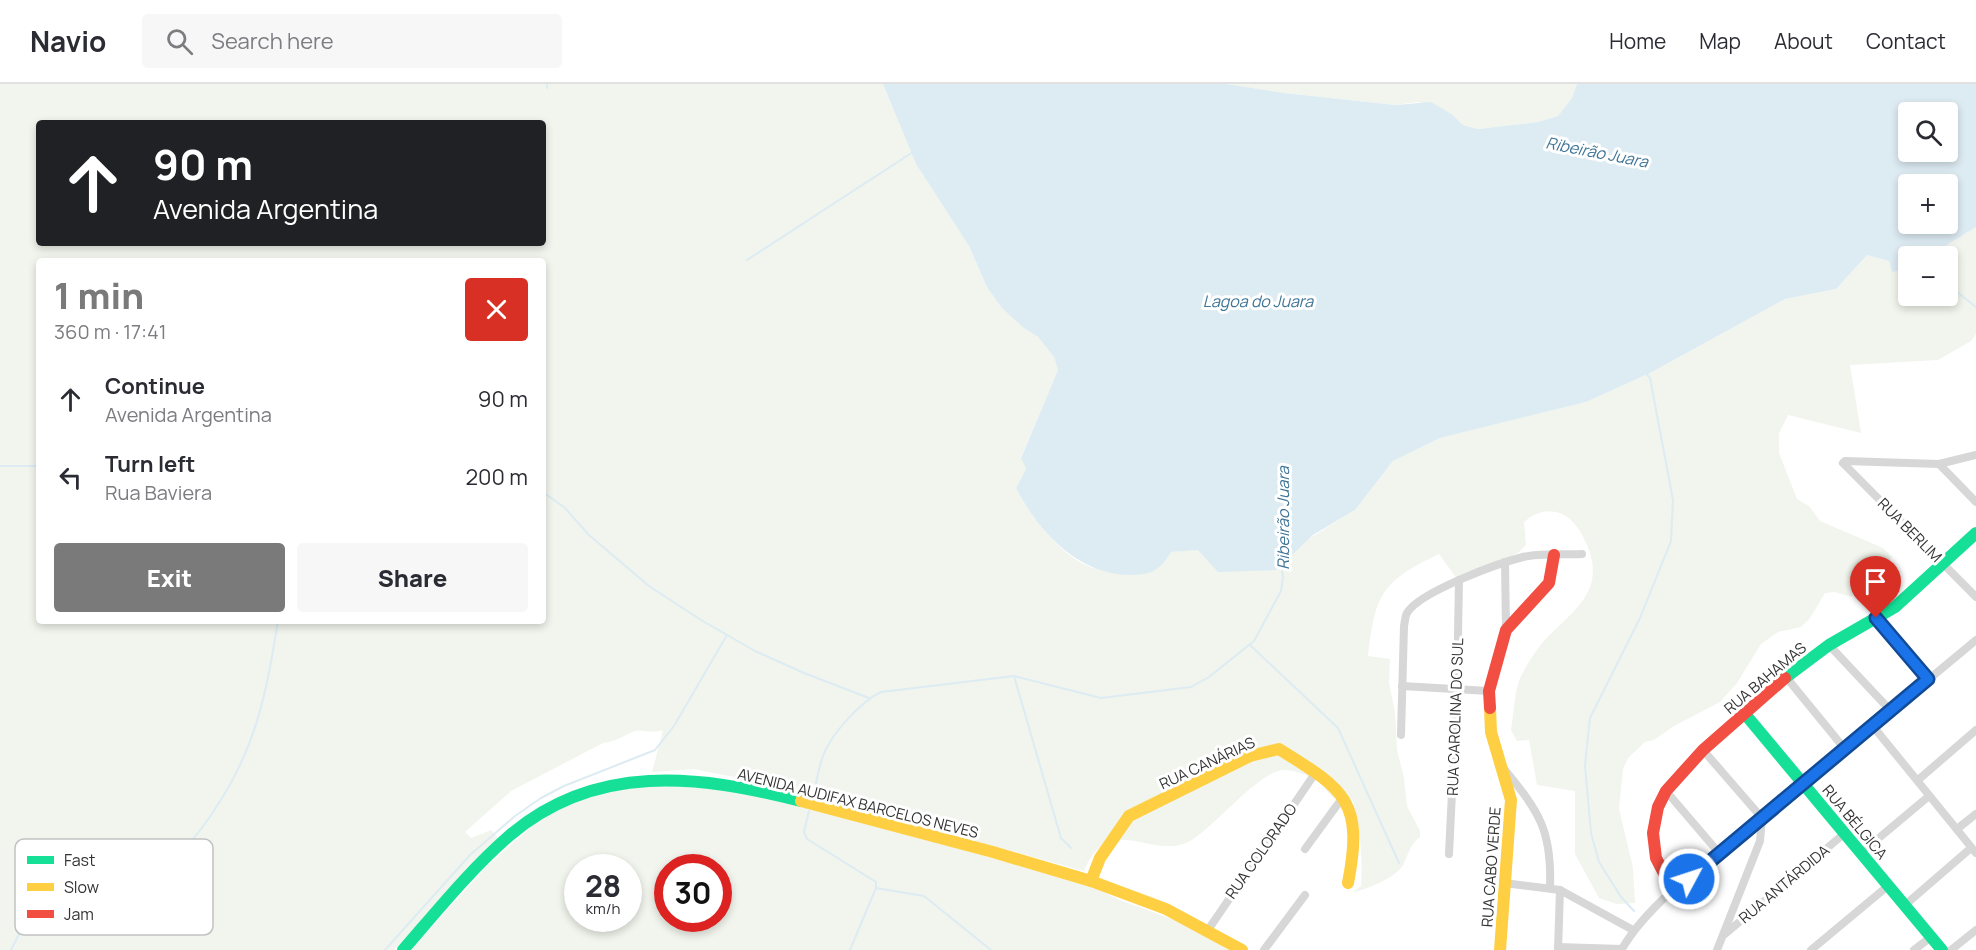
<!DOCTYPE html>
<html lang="en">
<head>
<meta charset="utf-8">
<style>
	body { margin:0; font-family:Manrope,sans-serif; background:#f7f7f7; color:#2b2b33; height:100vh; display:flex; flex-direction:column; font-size:22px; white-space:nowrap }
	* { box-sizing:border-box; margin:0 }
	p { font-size:20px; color:#7c7c81 }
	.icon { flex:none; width:33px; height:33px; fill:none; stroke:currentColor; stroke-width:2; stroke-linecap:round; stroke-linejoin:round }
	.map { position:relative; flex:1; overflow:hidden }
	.side { position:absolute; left:36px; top:174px; width:510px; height:366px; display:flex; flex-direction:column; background:#fff; border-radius:6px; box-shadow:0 3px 9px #0003 }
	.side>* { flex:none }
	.banner { position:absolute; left:36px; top:36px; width:510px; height:126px; border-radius:6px; box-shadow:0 3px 9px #0003; background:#202124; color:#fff; overflow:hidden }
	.controls { position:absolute; left:1898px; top:18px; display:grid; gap:12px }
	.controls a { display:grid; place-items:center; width:60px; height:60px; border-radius:6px; background:#fff; box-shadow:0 3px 9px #0003; font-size:30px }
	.speed { position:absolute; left:564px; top:770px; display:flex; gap:12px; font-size:30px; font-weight:700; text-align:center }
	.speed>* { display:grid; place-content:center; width:78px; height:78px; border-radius:50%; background:#fff; box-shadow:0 3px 9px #0003; line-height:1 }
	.speed small { font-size:15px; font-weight:400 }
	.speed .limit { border:9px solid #d22; background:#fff; color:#111 }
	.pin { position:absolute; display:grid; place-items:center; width:51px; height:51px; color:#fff; margin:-62px -26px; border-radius:50% 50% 50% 0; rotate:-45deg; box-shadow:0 0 6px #0007 }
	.pin .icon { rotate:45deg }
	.me { position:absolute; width:66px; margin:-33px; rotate:50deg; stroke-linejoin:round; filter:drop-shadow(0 0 4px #0008) }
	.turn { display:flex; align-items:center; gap:21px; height:126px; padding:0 18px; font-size:27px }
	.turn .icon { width:78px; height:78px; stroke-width:2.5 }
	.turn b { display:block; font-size:42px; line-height:51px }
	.round { display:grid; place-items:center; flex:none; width:63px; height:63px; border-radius:6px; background:#f7f7f7 }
	.head { display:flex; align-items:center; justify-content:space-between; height:102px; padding:0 18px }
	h1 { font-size:36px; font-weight:800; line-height:45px; color:#7a7a7a }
	.button { display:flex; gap:12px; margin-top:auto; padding:12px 18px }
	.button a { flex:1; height:69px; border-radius:6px; background:#7a7a7a; color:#fff; font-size:24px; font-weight:800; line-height:69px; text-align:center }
	.button a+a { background:#f7f7f7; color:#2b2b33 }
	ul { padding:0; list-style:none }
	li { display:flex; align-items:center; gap:18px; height:78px; padding:0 18px }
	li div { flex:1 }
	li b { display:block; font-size:22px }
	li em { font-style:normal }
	header { display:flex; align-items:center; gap:36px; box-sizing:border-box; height:84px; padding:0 30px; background:#fff; border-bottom:2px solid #e1e1e2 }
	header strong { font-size:28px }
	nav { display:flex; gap:33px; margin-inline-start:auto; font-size:21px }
	.search { width:420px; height:54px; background:#f7f7f7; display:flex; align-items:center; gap:15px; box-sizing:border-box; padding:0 21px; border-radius:6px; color:#7c7c81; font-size:22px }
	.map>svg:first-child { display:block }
	.green { fill:#f1f5ed; fill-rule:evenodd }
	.water { fill:#ddebf3; fill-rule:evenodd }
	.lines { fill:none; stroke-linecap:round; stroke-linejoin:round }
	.stream { stroke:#ddebf3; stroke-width:2 }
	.street { stroke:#d7d7d7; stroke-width:8 }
	.fast { stroke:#16e098; stroke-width:12 }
	.slow { stroke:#ffcf43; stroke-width:12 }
	.jam { stroke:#f24e42; stroke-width:12 }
	.route-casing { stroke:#114b97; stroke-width:15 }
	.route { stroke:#1a73e8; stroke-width:10 }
	.labels { text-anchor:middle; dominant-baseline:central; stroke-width:6; stroke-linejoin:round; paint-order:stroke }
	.street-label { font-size:15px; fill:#333; stroke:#fff }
	.water-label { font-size:16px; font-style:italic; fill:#3f7597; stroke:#fff }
	.key { fill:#fff; stroke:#c2c2c2; stroke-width:1.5 }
	.key-label { font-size:16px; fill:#333 }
</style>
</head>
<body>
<header>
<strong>Navio</strong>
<div class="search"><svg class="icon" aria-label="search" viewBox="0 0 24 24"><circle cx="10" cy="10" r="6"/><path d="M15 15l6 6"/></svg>Search here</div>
<nav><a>Home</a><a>Map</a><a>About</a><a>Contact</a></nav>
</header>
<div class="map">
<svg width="1976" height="866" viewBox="0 0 1976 866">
	<rect width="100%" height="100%" fill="#fff"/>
	<!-- green -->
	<g class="green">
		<path d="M0,0h883l33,80 53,82 18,41 37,41 14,9 16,20 4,13 -37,87 5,12 -10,19c14,28 46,70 77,80 12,4 50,0 65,0l13,-16 136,-12 48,-30 38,-49 47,-23 146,-36 64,-29 135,-74 51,-10 31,-34 22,6 4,11 15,-2v26h39v-40h-18l47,-29v107l-5,7 -33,19 -88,5 11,68 -73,-18 -9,18v20l18,46 12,7 11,15 63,27 9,9 -41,40 -16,-5 -10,1 -15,25 -9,9 -23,5 -17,12 -24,39 -17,19 -46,24 -20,14 -9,2 -17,16 -5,11 -4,40 14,59 2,35 -18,1 -18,-6 -24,-44v-63l-38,-6 -8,-45 -12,1 -6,-11c3,-17 3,-38 10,-54 6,-11 15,-26 23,-35 28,-30 63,-49 43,-96 -6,-13 -12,-25 -25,-31 -14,-6 -27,-2 -38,8l2,23 -8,8 -60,27 -19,-26c-57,27 -64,40 -71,102l22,3 -1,24 6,29 2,38 7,28 3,28 13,25v6c-11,8 -11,17 -17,28 -6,12 -37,25 -50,27l8,-6c2,-28 -1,-59 -8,-86 -5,-1 -13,0 -18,-2 -6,-2 -11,-12 -16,-16 -8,-6 -25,-12 -34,-12 -25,-1 -70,57 -95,71 -37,21 -81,-32 -106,30l-315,-87 -75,-15 -42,3 11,-42c-12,4 -22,-1 -28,1 -11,4 -19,11 -32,12l-92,48 -46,41 6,6 20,-8 7,8 -104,112h-394zM39,39h504v120h-504zM39,177h504v360h-504z"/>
		<polygon points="1227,0 1577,0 1572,14 1558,32 1538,38 1478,45 1463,41 1453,31 1418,18 1395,21 1284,9"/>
		<path d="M693,696l73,14 275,78 28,1 48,26 71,26 40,25h-817l76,-84 58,-51 39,-16 47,-14zM578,783h50v51h-50zM668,783h50v51h-50z"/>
	</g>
	<!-- water -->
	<path class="water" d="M883,0h344l57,9 111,12 36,-3 22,13 10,10 15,4 60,-7 20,-6 14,-18 5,-14h399v143l-47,29h-21v14l-16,2 -3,-11 -22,-6 -31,34 -51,10 -135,74 -64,29 -146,36 -47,23 -38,49 -42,25 -37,35 -58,2 -20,-22 -27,2c-3,5 -7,11 -12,15 -7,7 -20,8 -30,8 -52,-1 -91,-44 -113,-87l10,-19 -5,-11 37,-88 -4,-13 -16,-20 -14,-9 -22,-20 -15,-21 -18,-41 -53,-82zM1908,28h39v40h-39zM1908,100h39v40h-39z"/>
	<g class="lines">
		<!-- stream -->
		<g class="stream">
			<polyline points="547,0 547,4"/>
			<polyline points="747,176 913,68"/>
			<polyline points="1947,200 1976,223"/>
			<polyline points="0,382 39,382"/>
			<polyline points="543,408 565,424 589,451 649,502 701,536 755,567 804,589 869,614"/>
			<polyline points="1250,561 1338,644 1399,779"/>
			<polyline points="1014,592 1061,754 1071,764"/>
			<path d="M813,713c3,-13 5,-26 9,-38 7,-23 38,-57 59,-67l133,-16 87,22 90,-11 18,-10 45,-36 27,-50 2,-14 -2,-15"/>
			<polyline points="809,727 804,748 807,755 876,798 876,804 850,866"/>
			<polyline points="876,804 924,812 991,866"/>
			<polyline points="1634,827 1621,813 1599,778 1591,749 1585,681 1590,634 1640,534 1671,457 1673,416 1650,294 1644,287"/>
			<path d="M11,866c8,-15 14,-31 27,-42 11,-8 25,-10 38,-14 26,-6 55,-12 79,-24 26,-14 44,-36 60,-61 42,-63 51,-115 63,-188"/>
			<polyline points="385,866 470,771 515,732 541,714 564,702 655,666 674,642 727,551"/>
		</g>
		<!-- street -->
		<g class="street">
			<polyline points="1843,379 1976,513"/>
			<polyline points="1843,379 1845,377 1939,380 1976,371"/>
			<polyline points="1939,380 1976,418"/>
			<polyline points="1505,478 1506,545"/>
			<polyline points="1876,534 1928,595"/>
			<polyline points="1829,561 1890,626"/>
			<polyline points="1786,593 1844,664"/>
			<polyline points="1402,602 1489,607"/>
			<polyline points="1872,641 1976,769"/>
			<path d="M1401,651l3,-109c1,-4 1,-10 3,-13 12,-21 92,-50 116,-56 18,-4 40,-2 59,-3"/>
			<path d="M1505,686c35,43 47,61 45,118"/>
			<polyline points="1918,696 1976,646"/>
			<polyline points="1666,707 1719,769"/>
			<polyline points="1957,745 1976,730"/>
			<polyline points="1305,765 1343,713"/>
			<polyline points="1861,769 1929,712"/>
			<polyline points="1449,770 1457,606 1459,496"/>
			<polyline points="1504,799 1560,806 1633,846"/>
			<polyline points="1905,821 1971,764"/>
			<polyline points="1208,846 1316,688"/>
			<polyline points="1725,850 1845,749"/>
			<path d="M1558,863l64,2c28,-49 95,-94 140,-131l-59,-68"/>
			<polyline points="1264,866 1305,811"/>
			<polyline points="1558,866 1560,806"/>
			<polyline points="1717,866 1760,757 1762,734 1976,556"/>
			<polyline points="1811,866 1889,801"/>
			<polyline points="1914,866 1931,853"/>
			<polyline points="1951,866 1976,846"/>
		</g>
		<!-- fast -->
		<g class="fast">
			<polyline points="1785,594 1829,561 1895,523 1976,449"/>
			<polyline points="1745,630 1942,866"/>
			<path d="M403,866c34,-39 67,-80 106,-114 86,-74 190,-61 292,-35"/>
		</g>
		<!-- slow -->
		<g class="slow">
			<polyline points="1490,624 1491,648 1511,716 1500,866"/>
			<polyline points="801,717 993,768 1091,797 1166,825 1242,866"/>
			<path d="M1091,797l9,-23 29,-42 121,-60 29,-7c66,41 85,52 69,134"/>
		</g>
		<!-- jam -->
		<g class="jam">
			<polyline points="1490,624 1489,607 1506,546 1549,499 1554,471"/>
			<polyline points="1673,807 1656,774 1653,749 1658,723 1666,707 1703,666 1785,594"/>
		</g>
	</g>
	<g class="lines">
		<!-- route casing -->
		<g class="route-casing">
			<polyline id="route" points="1689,795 1928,595 1876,534"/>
		</g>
		<!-- route -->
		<use href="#route" class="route"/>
	</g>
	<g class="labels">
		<!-- street labels -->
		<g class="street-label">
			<text transform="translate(1910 446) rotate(45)">RUA BERLIM</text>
			<text transform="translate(1765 594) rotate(-40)">RUA BAHAMAS</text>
			<text transform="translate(1455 633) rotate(-88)">RUA CAROLINA DO SUL</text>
			<text transform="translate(1207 679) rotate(-25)">RUA CANÁRIAS</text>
			<text transform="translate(858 719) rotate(14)">AVENIDA AUDIFAX BARCELOS NEVES</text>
			<text transform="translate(1855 738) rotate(50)">RUA BÉLGICA</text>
			<text transform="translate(1261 767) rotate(-55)">RUA COLORADO</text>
			<text transform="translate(1491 783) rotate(-86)">RUA CABO VERDE</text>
			<text transform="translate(1784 800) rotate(-40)">RUA ANTÁRDIDA</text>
		</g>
		<!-- water labels -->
		<g class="water-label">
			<text transform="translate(1597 68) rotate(11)">Ribeirão Juara</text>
			<text x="1258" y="217">Lagoa do Juara</text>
			<text transform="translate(1283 434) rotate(-90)">Ribeirão Juara</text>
		</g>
	</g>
	<!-- legend -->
	<rect x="15" y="755" width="198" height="96" rx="9" class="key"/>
	<rect x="27" y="772" width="27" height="8" fill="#16e098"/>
	<rect x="27" y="799" width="27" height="8" fill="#ffcf43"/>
	<rect x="27" y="826" width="27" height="8" fill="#f24e42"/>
	<g class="key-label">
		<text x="64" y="782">Fast</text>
		<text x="64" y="809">Slow</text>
		<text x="64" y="836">Jam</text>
	</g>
</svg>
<div class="controls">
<a><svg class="icon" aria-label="search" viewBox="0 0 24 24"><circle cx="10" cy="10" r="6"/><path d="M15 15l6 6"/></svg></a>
<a>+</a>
<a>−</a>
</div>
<div class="speed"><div>28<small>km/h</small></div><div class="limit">30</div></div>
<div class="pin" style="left:1876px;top:534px;background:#d93025"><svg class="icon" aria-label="arrive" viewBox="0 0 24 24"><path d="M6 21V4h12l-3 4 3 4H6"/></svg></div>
<svg class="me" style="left:1689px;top:795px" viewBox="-20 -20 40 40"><circle r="17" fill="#1a73e8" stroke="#fff" stroke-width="3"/><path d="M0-11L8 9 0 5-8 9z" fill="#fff"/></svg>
<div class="banner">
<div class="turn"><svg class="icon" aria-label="ahead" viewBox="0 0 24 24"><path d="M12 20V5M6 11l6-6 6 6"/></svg><div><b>90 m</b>Avenida Argentina</div></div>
</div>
<section class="side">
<div class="head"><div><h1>1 min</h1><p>360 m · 17:41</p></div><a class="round" style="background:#d93025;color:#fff"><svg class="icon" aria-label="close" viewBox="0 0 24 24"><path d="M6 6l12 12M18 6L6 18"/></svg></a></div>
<ul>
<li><svg class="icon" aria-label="ahead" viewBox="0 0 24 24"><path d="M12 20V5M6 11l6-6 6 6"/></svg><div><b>Continue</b><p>Avenida Argentina</p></div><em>90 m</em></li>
<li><svg class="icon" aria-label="left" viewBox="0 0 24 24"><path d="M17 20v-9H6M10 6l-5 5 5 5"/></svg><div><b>Turn left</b><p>Rua Baviera</p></div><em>200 m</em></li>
</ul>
<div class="button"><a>Exit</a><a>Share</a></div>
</section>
</div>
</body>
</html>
